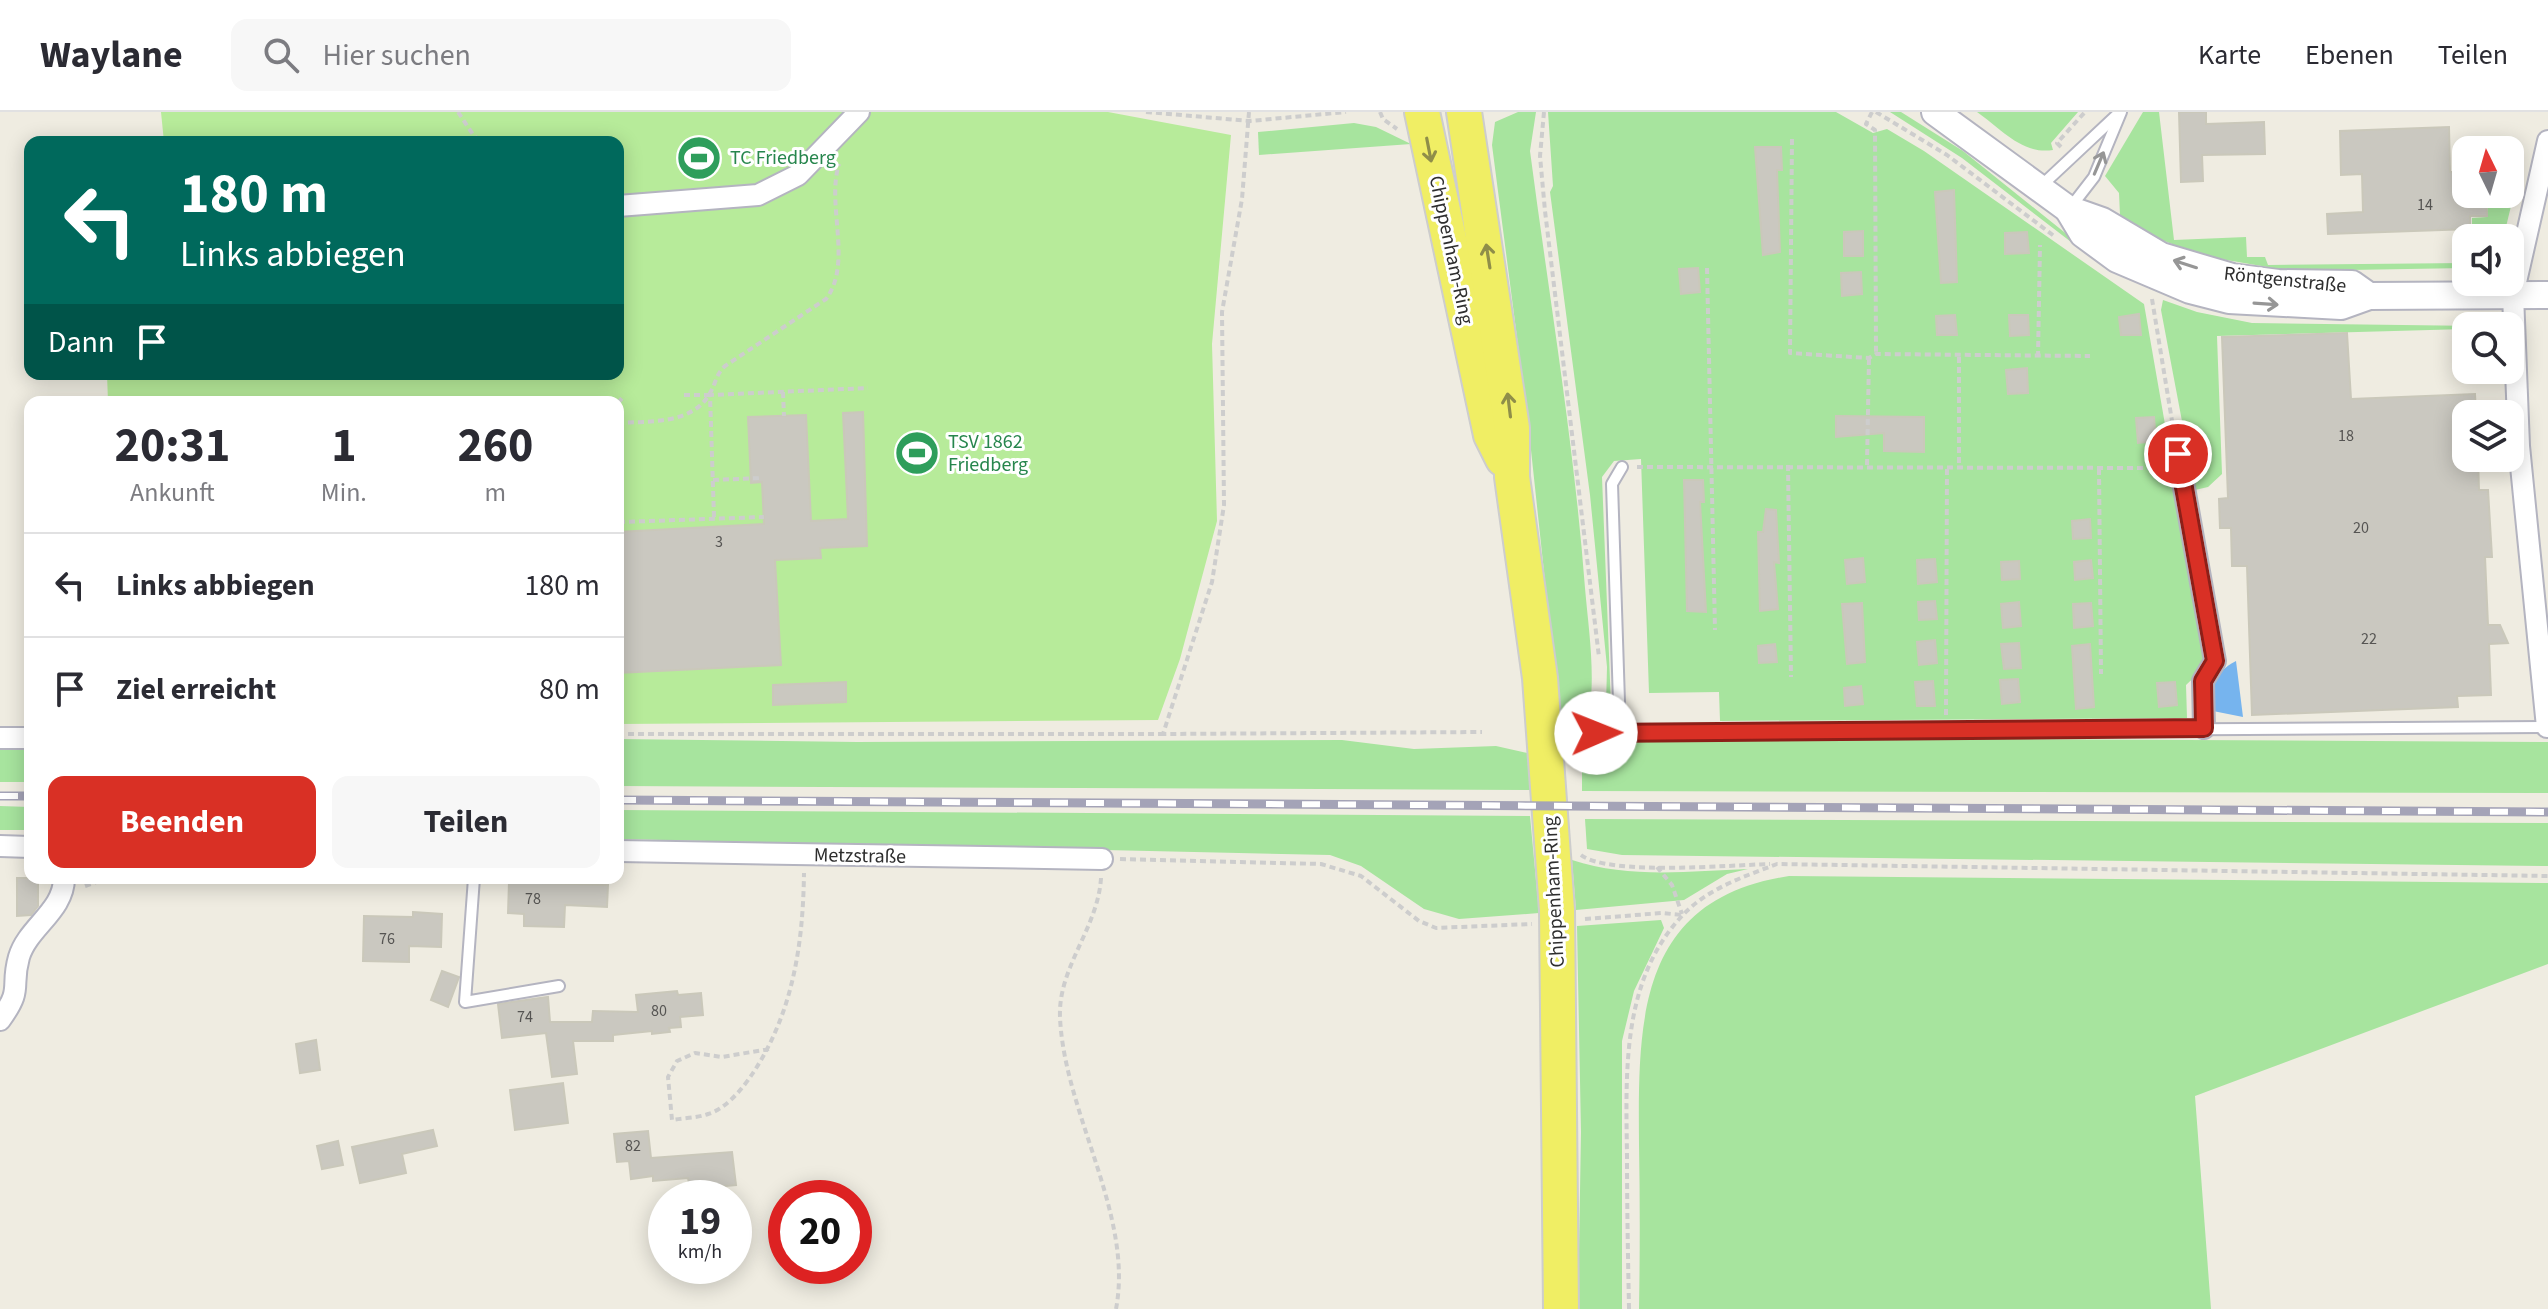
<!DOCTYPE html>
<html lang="de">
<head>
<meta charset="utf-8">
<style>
	body { margin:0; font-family:"Source Sans 3",sans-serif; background:#f7f7f7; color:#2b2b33; height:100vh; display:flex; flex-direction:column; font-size:30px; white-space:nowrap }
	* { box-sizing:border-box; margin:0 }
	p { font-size:26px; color:#7c7c81 }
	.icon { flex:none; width:44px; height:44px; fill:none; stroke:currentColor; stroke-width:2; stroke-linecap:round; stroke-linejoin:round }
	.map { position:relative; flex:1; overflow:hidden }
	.sheet { position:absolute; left:24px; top:284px; width:600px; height:488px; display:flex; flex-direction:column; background:#fff; border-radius:16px; box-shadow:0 4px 20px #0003 }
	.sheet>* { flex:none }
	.hud { position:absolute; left:24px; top:24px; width:600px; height:244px; border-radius:16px; box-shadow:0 4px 20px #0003; background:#00695c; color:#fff; overflow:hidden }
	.needle { width:52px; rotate:355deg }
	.buttons { position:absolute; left:2452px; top:24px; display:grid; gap:16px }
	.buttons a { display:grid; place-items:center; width:72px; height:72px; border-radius:16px; background:#fff; box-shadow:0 4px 20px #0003; font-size:40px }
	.speed { position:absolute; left:648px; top:1068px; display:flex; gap:16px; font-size:40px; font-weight:700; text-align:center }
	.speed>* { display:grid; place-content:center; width:104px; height:104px; border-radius:50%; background:#fff; box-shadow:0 4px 20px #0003; line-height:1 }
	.speed small { font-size:20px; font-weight:400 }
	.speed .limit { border:12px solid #d22; background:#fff; color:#111 }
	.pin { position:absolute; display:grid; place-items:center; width:68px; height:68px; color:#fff; margin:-34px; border:4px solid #fff; border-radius:50%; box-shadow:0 2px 8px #0007 }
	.me { position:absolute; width:88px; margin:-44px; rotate:89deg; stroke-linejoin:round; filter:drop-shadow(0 0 6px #0008) }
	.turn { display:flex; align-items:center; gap:28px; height:168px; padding:0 24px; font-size:36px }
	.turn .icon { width:104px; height:104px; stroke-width:2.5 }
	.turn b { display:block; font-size:56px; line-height:68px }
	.then { display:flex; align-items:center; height:76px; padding:0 24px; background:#0003; gap:16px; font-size:30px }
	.eta { display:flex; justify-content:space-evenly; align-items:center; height:136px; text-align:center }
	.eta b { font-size:48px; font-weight:700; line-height:56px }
	.cta { display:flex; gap:16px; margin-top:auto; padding:16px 24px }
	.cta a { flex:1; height:92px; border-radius:16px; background:#d93025; color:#fff; font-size:32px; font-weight:700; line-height:92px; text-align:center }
	.cta a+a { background:#f7f7f7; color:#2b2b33 }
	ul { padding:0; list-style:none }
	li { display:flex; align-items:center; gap:24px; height:104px; padding:0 24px; border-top:2px solid #e1e1e2 }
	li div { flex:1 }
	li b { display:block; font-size:30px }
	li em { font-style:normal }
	header { display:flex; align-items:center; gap:48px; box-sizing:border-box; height:112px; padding:0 40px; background:#fff; border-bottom:2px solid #e1e1e2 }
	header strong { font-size:38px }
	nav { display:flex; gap:44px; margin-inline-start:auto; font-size:28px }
	.search { width:560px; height:72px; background:#f7f7f7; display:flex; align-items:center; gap:20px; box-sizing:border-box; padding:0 28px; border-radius:16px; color:#7c7c81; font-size:30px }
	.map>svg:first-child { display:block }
	.green { fill:#a7e49e }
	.pitch { fill:#b7eb9a }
	.water { fill:#76b4ee }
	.building { fill:#cac8c0; stroke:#cac8ba; stroke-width:2 }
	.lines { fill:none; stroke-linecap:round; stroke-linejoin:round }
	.service-casing { stroke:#b4b4c0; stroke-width:14 }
	.minor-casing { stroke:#b4b4c0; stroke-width:24 }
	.tertiary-casing { stroke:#b4b4c0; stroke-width:30 }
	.primary-casing { stroke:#cdcdcd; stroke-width:38 }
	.path { stroke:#cdcdcd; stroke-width:4; stroke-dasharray:6 4; stroke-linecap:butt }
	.service { stroke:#fff; stroke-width:10 }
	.minor { stroke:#fff; stroke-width:20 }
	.tertiary { stroke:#fff; stroke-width:26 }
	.primary { stroke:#f0ee64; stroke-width:34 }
	.rail-casing { stroke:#a4a3b7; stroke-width:9 }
	.rail { stroke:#fff; stroke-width:6; stroke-dasharray:18; stroke-linecap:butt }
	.oneway { stroke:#8f8e49 }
	.oneway2 { stroke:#969696 }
	.route-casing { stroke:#8d1f18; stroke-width:20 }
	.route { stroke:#d93025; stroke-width:14 }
	.labels { text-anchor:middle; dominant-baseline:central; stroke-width:6; stroke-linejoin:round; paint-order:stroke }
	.number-label { font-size:16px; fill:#555452 }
	.leisure-label { font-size:20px; fill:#27864d; stroke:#fff; text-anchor:start }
	.street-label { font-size:20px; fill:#2e2e2e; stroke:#fff }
</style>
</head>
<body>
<header>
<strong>Waylane</strong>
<div class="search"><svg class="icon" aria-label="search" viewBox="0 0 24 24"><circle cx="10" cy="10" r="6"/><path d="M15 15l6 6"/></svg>Hier suchen</div>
<nav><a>Karte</a><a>Ebenen</a><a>Teilen</a></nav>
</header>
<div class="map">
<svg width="2548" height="1197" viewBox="0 0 2548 1197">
	<rect width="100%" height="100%" fill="#efece1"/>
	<!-- green -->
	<g class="green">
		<path d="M1518,0h18l-6,39c19,145 44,291 55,437 4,47 13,99 0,145l-15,8 -8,-1 -34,-318 -36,-277 3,-23z"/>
		<polygon points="1548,0 1836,0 1873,21 1887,17 1924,39 2144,192 2207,553 2186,573 2187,606 1720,609 1719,580 1649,581 1641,347 1614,349 1602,365 1611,594 1606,594 1607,555 1590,383 1550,80 1553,74"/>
		<polygon points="1890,0 1901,0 1963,39 2079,132 2075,133 1962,46"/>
		<path d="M1977,0h101l-27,31 2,7c-31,5 -53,-22 -76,-38z"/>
		<polygon points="2143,0 2159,0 2174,128 2246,125 2247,145 2265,145 2268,153 2465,151 2466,147 2466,156 2291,159 2203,144 2149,123 2123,108 2120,103 2119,81 2105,64"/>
		<polygon points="1354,11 1376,15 1411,32 1259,43 1258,20"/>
		<polygon points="2510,64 2518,65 2505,119 2465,128 2465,119 2472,118 2472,106 2487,105 2488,82 2510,82"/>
		<polygon points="2163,188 2197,200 2252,211 2480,214 2466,214 2466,217 2217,224 2222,362 2208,375 2195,378 2161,198"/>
		<path d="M1642,625l906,5v51l-966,-2v-31c17,-20 34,-21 60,-23z"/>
		<polygon points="618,627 857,630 1342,628 1414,637 1496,634 1532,642 1534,678 618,674"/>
		<rect x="0" y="634" width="30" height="36"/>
		<polygon points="0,694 30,695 30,718 0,718"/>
		<polygon points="618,698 1530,704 1539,801 1459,807 1424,797 1361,754 1330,743 618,727"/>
		<polygon points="1585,707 2548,711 2548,754 1622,743 1587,737"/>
		<path d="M1572,748c57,19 118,11 176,9l-21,5 -43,26 -108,10z"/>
		<path d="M1789,764l759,7v81l-353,132 16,213h-572c1,-55 1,-110 0,-165 -1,-123 -2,-245 150,-268z"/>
		<polygon points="1661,808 1664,816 1634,879 1622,929 1622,1197 1578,1197 1581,1020 1577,814"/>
	</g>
	<!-- pitch -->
	<polygon class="pitch" points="161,0 1108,0 1231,23 1212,232 1217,409 1180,547 1158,608 618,612 618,290 108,290 107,262 618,262 618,30 164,30"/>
	<!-- water -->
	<path class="water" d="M2236,549l7,56 -30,-6c-1,-24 0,-38 23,-50z"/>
	<!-- building -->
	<g class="building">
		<polygon points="2179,0 2206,0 2206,12 2264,10 2265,42 2202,43 2203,69 2181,70"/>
		<polygon points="2449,15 2450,60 2466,60 2466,82 2486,82 2487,104 2470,104 2470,117 2328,122 2327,102 2363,100 2362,62 2341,63 2340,19"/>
		<polygon points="1755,35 1781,35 1782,58 1777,58 1780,140 1763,143"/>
		<polygon points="1954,78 1957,170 1941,171 1935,80"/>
		<polygon points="1863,119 1863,144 1844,144 1844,120"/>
		<polygon points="2027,120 2029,141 2005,142 2005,121"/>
		<polygon points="1698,156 1700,180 1681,182 1679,157"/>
		<polygon points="1861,160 1862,182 1842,184 1841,161"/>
		<polygon points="2139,202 2141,223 2121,223 2119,205"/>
		<polygon points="1955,203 1957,223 1937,223 1936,204"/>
		<polygon points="2009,203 2028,203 2029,223 2010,224"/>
		<polygon points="2347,221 2351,287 2475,282 2476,302 2466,302 2466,346 2478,346 2479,378 2488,378 2492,445 2485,445 2488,513 2500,513 2508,531 2489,532 2491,583 2457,584 2458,595 2252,603 2247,454 2232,454 2231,416 2220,416 2219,387 2228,386 2222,225"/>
		<polygon points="2027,256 2028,281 2008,282 2006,258"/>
		<polygon points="863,300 867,434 820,436 821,446 775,448 781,553 618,561 618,420 764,412 762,370 751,371 748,305 806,303 811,409 848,407 843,301"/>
		<polygon points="1836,304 1924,305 1924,340 1884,339 1884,321 1836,325"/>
		<polygon points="2154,305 2156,329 2138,331 2136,306"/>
		<polygon points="1684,368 1703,368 1704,390 1700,390 1706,500 1687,499"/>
		<polygon points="1766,397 1776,398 1779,451 1774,450 1778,497 1760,499 1758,420 1763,420"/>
		<polygon points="2090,407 2091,426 2073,427 2072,409"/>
		<polygon points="1863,446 1865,470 1847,472 1845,448"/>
		<polygon points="1935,447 1937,470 1918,472 1917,448"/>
		<polygon points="2091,448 2093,466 2075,468 2074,450"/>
		<polygon points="2019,449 2020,467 2002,468 2001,450"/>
		<polygon points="1935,489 1937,507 1919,508 1918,490"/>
		<polygon points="2019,490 2021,514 2003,516 2001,492"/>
		<polygon points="1862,491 1865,550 1847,552 1842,492"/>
		<polygon points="2091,491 2093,514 2074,516 2073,492"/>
		<polygon points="1935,528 1937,551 1919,553 1917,530"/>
		<polygon points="2019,531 2021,556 2004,557 2001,532"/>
		<polygon points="1775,532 1777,550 1759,551 1758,534"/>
		<polygon points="2090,532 2094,595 2076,597 2072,534"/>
		<polygon points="2018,567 2020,590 2002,592 2000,568"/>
		<polygon points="1933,569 1935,594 1917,594 1915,570"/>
		<polygon points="846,570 846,590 773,593 773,573"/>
		<polygon points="2175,570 2177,593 2159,595 2157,571"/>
		<polygon points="1861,574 1863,592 1845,594 1844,576"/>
		<polygon points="17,766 38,766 38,794 31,803 17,804"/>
		<polygon points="509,770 608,773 607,795 565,793 564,815 524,814 524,802 508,801"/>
		<polygon points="413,800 442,802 441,835 409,834 409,850 363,849 364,804 413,805"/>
		<polygon points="442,859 459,865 448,895 431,888"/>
		<polygon points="677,879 678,883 701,881 703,903 680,905 681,915 669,916 670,920 652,922 652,919 613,923 613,929 573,929 577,962 552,965 546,921 502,926 498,892 548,885 550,910 592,910 593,899 638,900 636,883"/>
		<polygon points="316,928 320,958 300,961 296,932"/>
		<polygon points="563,971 568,1011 515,1018 510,978"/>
		<polygon points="433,1018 437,1034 402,1042 406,1061 360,1071 352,1035"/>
		<polygon points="648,1019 651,1046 732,1040 736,1073 690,1077 688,1066 653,1069 653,1064 631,1067 629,1049 617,1050 614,1022"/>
		<polygon points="338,1029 343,1053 322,1057 317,1034"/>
	</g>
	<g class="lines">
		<!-- service casing -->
		<g class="service-casing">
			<g id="service">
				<polyline points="2040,75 2119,1"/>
				<polyline points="2070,96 2094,65 2121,0"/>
				<polyline points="1596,621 2548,615"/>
				<polyline points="1620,621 1612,372 1622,355"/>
				<polyline points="474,766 465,890 559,874"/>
			</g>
		</g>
		<!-- minor casing -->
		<g class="minor-casing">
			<g id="minor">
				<polyline points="618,94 758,83 798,63 859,0"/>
				<polyline points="2178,342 2215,549 2203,569 2204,616"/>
				<polyline points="2547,615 2519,334 2513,183 2548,29"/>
				<polyline points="0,626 30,626"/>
				<polyline points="0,734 30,735"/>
				<polyline points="618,739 1102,747"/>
				<path d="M0,908c24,-33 10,-31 19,-63 9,-30 45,-46 45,-79"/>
			</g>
		</g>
		<!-- tertiary casing -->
		<g class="tertiary-casing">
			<g id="tertiary">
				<polyline points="1935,0 2068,97 2102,109 2161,144 2232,165 2278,171 2352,172 2369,184"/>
				<polyline points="2068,97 2083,122 2117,147 2190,178 2229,188 2341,194 2369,184 2548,183"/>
			</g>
		</g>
		<!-- primary casing -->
		<g class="primary-casing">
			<g id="primary">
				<polyline points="1422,0 1491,323 1503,347"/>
				<polyline points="1464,0 1512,316 1512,365 1540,566 1557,798 1561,1197"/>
			</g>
		</g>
		<!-- path -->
		<g class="path">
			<polyline points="458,0 474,24 483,30"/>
			<polyline points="1146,0 1250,9 1346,0"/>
			<polyline points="1249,0 1242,87 1222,200 1224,393 1212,470 1163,622 1482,620"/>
			<polyline points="1380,0 1383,7 1397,17"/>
			<polyline points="1544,0 1540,44 1545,99 1599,545"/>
			<polyline points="1872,0 1866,12 1875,18 1876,242"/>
			<polyline points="1876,0 1947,43 2054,124"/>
			<polyline points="1792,27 1790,241 1869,246 1876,242 2090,244"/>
			<polyline points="2061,35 2057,31 2085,0"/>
			<polyline points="1707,156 1715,518"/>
			<polyline points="2152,187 2174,321"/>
			<polyline points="618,188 619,188"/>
			<polyline points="1959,245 1959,353"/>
			<polyline points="2038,245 2040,133"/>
			<polyline points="783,280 784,304"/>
			<polyline points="684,283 709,283"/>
			<polyline points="618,291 623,285"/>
			<path d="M618,311c30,-2 75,2 92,-30 6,-10 6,-19 15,-27l101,-67c27,-36 0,-94 13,-135"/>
			<polyline points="618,328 621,410 764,405"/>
			<polyline points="1788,353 1791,565"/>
			<polyline points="1867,353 1869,246"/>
			<polyline points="1637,355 2160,356"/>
			<polyline points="2099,357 2101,562"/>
			<polyline points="713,368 762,366"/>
			<polyline points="714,405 710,283 868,276"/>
			<polyline points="1946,603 1947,353"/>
			<polyline points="1598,604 1601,581"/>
			<polyline points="618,622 1163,622"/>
			<path d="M1581,743c28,21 150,10 189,9"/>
			<polyline points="1120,747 1321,752 1361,764 1419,809 1436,816 1532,812"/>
			<polyline points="1657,755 1672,773 1682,802"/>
			<path d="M1101,766c-3,50 -43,89 -41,139 4,96 74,198 56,292"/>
			<polyline points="85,774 108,766"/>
			<polyline points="1585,807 1662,801 1682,803"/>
			<path d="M769,937l-47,8 -27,-4 -18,8 -9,16 4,43c11,-2 25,-2 36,-6 18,-5 35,-26 45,-41 40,-61 50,-128 51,-200"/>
			<path d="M1629,1197c-1,-51 -2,-102 -2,-153 -1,-82 -6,-174 54,-239 25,-28 62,-40 96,-53l771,12"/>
		</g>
		<!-- service -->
		<use href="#service" class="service"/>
		<!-- minor -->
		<use href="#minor" class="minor"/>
		<!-- tertiary -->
		<use href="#tertiary" class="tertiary"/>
		<!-- primary -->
		<use href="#primary" class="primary"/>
		<!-- rail casing -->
		<g class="rail-casing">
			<g id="rail">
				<polyline points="0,684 30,684"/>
				<polyline points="618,688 2548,700"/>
			</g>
		</g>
		<!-- rail -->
		<use href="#rail" class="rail"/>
	</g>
	<!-- one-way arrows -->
	<defs><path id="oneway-shaft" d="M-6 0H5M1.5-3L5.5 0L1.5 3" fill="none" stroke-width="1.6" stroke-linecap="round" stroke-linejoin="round" transform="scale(2)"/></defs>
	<g class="oneway">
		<use href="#oneway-shaft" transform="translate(1429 38) rotate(79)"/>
		<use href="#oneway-shaft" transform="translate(1488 144) rotate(-99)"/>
		<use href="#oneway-shaft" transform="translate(1509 293) rotate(-97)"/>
	</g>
	<g class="oneway2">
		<use href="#oneway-shaft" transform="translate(2099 51) rotate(-67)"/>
		<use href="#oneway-shaft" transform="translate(2185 152) rotate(-162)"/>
		<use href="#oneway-shaft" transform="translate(2266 192) rotate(4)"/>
	</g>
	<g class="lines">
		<!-- route casing -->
		<g class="route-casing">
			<polyline id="route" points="1596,621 2204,616 2203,569 2215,549 2178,342"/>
		</g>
		<!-- route -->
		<use href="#route" class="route"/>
	</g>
	<!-- icons -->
	<defs>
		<g id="stadium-disc" transform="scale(2.3)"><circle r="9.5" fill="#2e9e5b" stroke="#fff"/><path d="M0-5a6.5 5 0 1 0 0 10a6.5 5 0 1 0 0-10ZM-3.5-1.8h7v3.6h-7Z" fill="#fff"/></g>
	</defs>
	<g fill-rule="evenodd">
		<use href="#stadium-disc" x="699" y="46"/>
		<use href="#stadium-disc" x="917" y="341"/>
	</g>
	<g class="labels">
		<!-- number labels -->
		<g class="number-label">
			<text x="2425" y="93">14</text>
			<text x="2346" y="324">18</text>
			<text x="2361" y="416">20</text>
			<text x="719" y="430">3</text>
			<text x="2369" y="527">22</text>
			<text x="533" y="787">78</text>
			<text x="387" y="827">76</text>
			<text x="659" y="899">80</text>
			<text x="525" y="905">74</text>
			<text x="633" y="1034">82</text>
		</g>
		<!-- leisure labels -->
		<g class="leisure-label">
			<text x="730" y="46">TC Friedberg</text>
			<text x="948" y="330">TSV 1862<tspan x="948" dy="23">Friedberg</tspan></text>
		</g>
		<!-- street labels -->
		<g class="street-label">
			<text transform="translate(1451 138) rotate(78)">Chippenham-Ring</text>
			<text transform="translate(2285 168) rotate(6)">Röntgenstraße</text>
			<text transform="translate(860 744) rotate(1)">Metzstraße</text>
			<text transform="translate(1554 780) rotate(-93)">Chippenham-Ring</text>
		</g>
	</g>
</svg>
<div class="buttons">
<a><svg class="needle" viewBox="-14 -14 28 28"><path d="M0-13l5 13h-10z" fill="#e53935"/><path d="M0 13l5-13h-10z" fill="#7c7c81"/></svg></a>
<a><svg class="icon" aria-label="sound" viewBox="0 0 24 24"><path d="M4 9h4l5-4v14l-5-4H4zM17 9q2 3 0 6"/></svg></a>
<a><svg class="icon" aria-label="search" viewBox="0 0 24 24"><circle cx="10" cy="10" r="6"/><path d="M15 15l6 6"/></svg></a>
<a><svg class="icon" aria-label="layers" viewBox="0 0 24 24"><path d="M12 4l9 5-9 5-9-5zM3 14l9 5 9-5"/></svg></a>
</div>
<div class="speed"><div>19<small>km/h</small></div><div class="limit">20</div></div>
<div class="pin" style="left:2178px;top:342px;background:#d93025"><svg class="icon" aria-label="arrive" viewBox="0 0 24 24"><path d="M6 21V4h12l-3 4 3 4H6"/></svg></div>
<svg class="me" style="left:1596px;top:621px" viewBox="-20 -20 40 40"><circle r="19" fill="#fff"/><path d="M0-13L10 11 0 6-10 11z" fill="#d93025"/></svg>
<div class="hud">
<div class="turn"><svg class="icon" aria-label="left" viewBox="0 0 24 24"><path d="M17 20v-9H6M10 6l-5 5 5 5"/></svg><div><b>180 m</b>Links abbiegen</div></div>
<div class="then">Dann<svg class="icon" aria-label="arrive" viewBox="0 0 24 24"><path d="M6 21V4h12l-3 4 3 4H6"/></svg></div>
</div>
<section class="sheet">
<div class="eta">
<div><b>20:31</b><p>Ankunft</p></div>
<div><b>1</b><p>Min.</p></div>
<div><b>260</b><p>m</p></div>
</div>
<ul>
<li><svg class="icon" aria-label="left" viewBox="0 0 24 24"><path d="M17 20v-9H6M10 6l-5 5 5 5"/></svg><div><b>Links abbiegen</b></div><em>180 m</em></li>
<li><svg class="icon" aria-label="arrive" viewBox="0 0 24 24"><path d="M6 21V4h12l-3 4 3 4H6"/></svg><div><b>Ziel erreicht</b></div><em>80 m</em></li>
</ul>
<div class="cta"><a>Beenden</a><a>Teilen</a></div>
</section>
</div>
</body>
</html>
